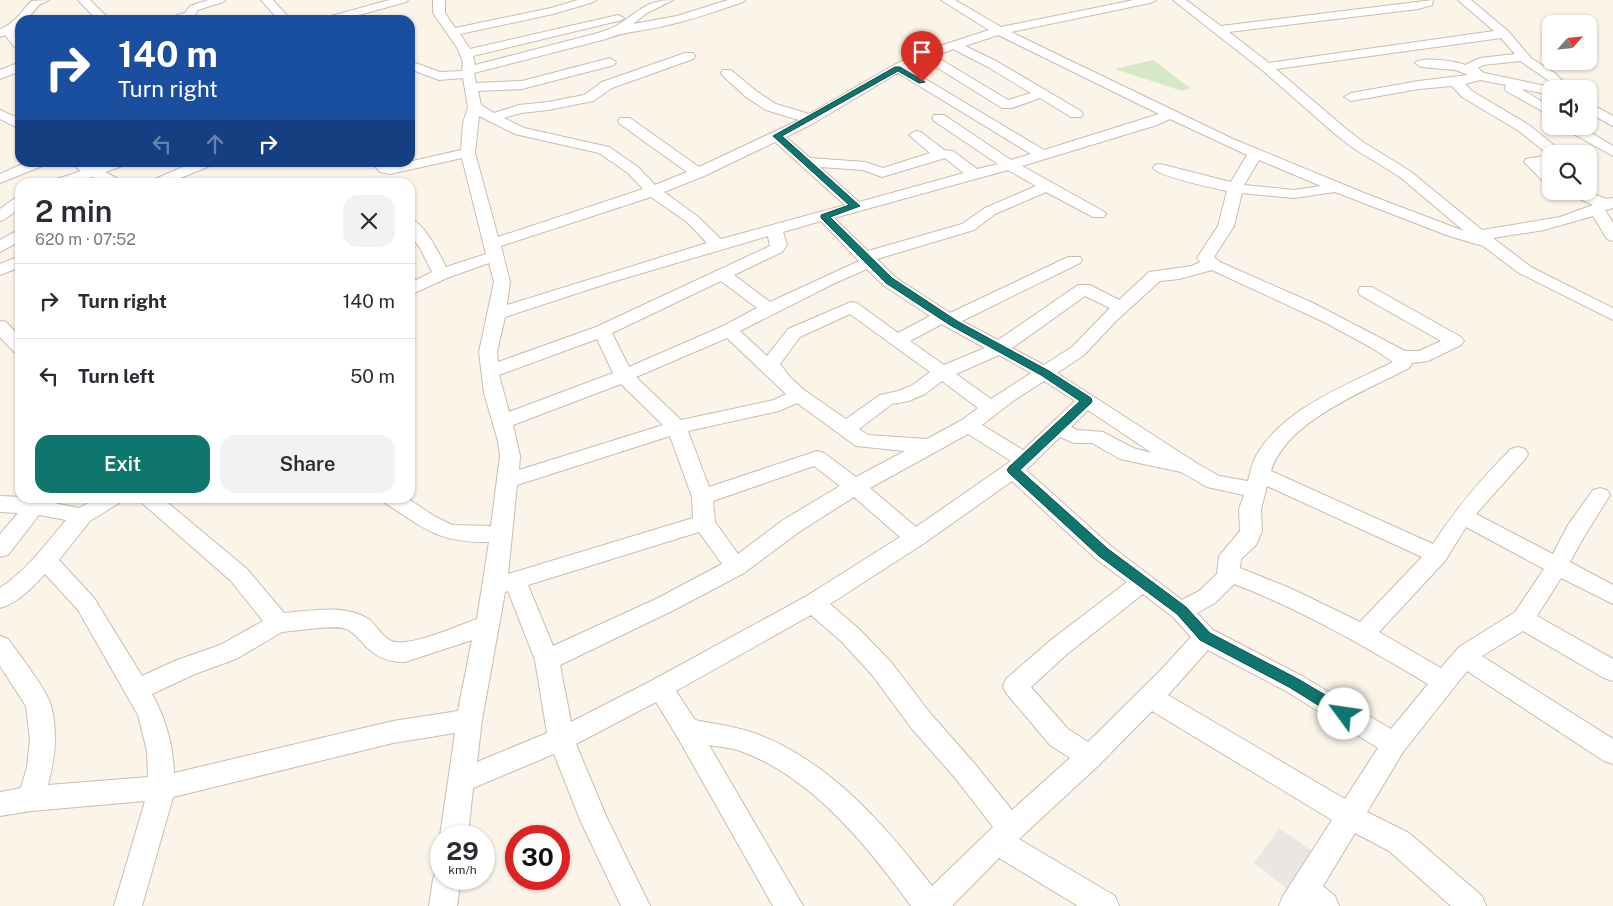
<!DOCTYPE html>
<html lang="en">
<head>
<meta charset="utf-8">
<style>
	body { margin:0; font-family:"Public Sans",sans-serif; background:#f2f2f3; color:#2b2b33; height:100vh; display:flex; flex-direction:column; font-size:19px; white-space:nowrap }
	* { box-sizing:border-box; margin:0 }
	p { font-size:16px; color:#7c7c81 }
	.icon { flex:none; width:28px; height:28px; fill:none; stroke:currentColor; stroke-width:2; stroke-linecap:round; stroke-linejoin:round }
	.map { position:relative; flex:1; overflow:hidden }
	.side { position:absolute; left:15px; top:178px; width:400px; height:325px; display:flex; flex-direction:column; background:#fff; border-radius:15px; box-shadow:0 1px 4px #0004 }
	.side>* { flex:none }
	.guide { position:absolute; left:15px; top:15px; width:400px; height:152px; border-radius:15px; box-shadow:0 1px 4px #0004; background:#1a4fa0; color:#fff; overflow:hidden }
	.needle { width:32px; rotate:63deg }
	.controls { position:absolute; left:1542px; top:15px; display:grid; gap:10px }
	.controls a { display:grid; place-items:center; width:55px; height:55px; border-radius:10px; background:#fff; box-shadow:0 1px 4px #0004; font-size:25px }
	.speed { position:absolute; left:430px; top:825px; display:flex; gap:10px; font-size:25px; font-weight:700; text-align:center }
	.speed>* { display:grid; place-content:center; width:65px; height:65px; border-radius:50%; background:#fff; box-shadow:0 1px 4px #0004; line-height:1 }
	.speed small { font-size:12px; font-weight:400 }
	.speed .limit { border:8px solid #d22; background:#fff; color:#111 }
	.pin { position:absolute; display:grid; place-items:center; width:42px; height:42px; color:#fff; margin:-51px -21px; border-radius:50% 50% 50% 0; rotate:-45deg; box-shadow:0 0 5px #0007 }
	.pin .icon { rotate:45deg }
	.me { position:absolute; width:55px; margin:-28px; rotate:301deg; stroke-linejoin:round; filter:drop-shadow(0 0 4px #0008) }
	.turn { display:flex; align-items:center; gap:18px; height:105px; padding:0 20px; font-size:22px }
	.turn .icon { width:65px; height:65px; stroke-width:2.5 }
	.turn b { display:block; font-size:35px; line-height:42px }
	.lanes { display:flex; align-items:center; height:48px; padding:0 20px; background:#0003; justify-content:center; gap:25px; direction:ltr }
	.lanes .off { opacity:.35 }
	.round { display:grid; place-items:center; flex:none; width:52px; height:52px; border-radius:15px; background:#f2f2f3 }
	.overview { display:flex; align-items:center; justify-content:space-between; height:85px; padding:0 20px }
	h1 { font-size:30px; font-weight:600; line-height:38px }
	.button { display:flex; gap:10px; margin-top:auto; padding:10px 20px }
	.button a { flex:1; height:58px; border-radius:15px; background:#0f766e; color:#fff; font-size:20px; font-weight:600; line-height:58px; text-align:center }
	.button a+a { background:#f2f2f3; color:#2b2b33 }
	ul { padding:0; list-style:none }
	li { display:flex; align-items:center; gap:15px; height:75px; padding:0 20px; border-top:1px solid #e1e1e2 }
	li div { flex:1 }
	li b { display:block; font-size:19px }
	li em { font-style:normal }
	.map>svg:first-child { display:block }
	.industrial { fill:#ece6e2 }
	.green { fill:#d6e9c7 }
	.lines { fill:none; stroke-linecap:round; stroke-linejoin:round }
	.street-casing { stroke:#cdbbaf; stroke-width:2 }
	.street { fill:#fff; fill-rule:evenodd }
	.route { fill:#0f766e; stroke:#0a4d48 }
</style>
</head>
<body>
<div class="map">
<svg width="1613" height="906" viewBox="0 0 1613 906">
	<rect width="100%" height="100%" fill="#fbf4e9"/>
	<!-- industrial -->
	<polygon class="industrial" points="1279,828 1318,855 1295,895 1254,863"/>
	<!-- green -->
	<polygon class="green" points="1153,60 1190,88 1182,91 1115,69"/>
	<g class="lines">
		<!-- street casing -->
		<g class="street-casing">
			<g id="street">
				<path d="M49,0l-10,5 -13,15h-6v6l-6,5 6,7v12l-4,-1 -11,-14 -5,2v-8c12,-3 23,-19 31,-28z"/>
				<polygon points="78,0 90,0 110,20 97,20"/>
				<polygon points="208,0 225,0 223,2 198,10 193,18 165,20 167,18 185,13 190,6"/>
				<polygon points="261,0 273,0 291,20 279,20"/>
				<polygon points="389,0 408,0 406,2 341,20 322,20 324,18"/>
				<path d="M433,0h12v13l10,15 96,-20 27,-8h18l-2,2 -41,12 -93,20 10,15 148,-34 6,3 -2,2 -149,36 2,9 123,-32c6,-2 13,-4 18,-7 22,-13 29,-26 57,-26l-26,13 -14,11 44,-8 51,-16h17l-2,2c-26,9 -52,18 -79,24 -20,5 -39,5 -58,13l-132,34 2,10 46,-2 88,-23 6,4 -2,3 -92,24 -44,2 3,14 13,8 25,-8 29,-3 36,-7 18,-13 83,-29h8l2,3 -2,3 -81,29 -19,13 -45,9 -27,3 -17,5 20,10 85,19 29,20 17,18 32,-13 -67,-48 -2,-3 2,-3h10l69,49 100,-47 -33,-10 -20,-13 -23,-21 -2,-3 2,-3h8l25,21 20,13 33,10 85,-49 27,-13 68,-22 -48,-30h14l46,27 133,-27h22l-6,3 -139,29 222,107 131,54 100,38 -64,-54 -47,-29 -18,-14 -73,-64 -89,-70h13l35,26 212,-26 -1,5 -14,4 -189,23 40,31 225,-32 -36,-31h13l37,31 23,27 25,16 13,15h-18v6l-30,-6 30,18v9l-45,-25 -1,-3 1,-3 -26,-5 -15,4 7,7 57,34 32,26 2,3h-12v9l-9,2 9,8v12l-5,-1 -22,-22 2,-3 23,-4 -30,-24 -57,-34 -10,-11 -33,3 -68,12 -7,-4 7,-4 68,-12 49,-6 -12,-5 -35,-3 -6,-4c6,-7 41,-2 50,2l15,-7 35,-4 -14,-16 -225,31 69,59 18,14 47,29 72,59 78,-13 33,-12 -24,-11 -2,-3h20l19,8 7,-1v10l-8,2 8,13v18l-6,-2 -14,-23 -49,14 -51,8 38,29 82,41v12l-94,-47 -36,-27 -34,-10 -114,-44 -41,6 -52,-5 -8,33 -20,31 6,5 95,42 90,47h14l22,-10 -81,-46 -2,-4 2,-4h12l89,50 3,4 -3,4 -33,16 -16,2 -3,5c-42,22 -123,53 -138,103l162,73c24,-37 47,-64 78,-95l7,-2 7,2 3,5 -3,5 -49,55 77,40 15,-29 25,-35 7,-2 7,2 3,5 -25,40 -15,27 43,23v19l-52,-26 -24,38 76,43v22l-9,-3 -81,-47 -41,25 131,83v25l-9,-3 -137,-90 -64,81 -36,60 42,21 73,63 4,10h-35l-62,-55 -34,-18 -32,53 12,10 4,10h-60l4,-10 49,-76 -180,-109 -53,54 -80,74 96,57 4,10h-41l-79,-48 -47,48h-41c-42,-58 -98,-128 -168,-154 -10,-4 -22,-5 -34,-7l94,161h-30l-95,-168 -22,-36 -80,42 30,72 44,90h-29l-40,-84 -27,-68 -81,34 -5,48h-27v2l-1,-2 15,-103 -62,10 -220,54 -31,109h-28l31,-105 -114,10 -31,5v-24l21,-4 6,-21 3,-27 -4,-34 -26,-40v-30l8,3c11,15 38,50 43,66 7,27 4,54 -3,80l100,-8 -1,-26 -9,-36 -60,-105 -33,-36c-13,14 -26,28 -45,34v-20c26,-17 46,-44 66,-68l-27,-5 -31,40 -8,2v-23l18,-21 -18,-1v-16l47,2 2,4 30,6 18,-10h25l-3,5 -29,18 -31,39 35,38 48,78 35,-16 43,-15 43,-24 -32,-40 -89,-78 -3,-5h23l85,71 37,44c27,-2 58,-9 83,5 10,6 16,23 29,24 19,3 61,-16 81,-23l12,-77c-50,1 -64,-13 -104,-39l-3,-5h25l27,18 18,9 39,1 9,-70 -2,-15 -14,-48 -5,-41 15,-70 -5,-19 -42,15 -37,17v-12l22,-11 -12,-24 -10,-14v-15c15,4 29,35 36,48l40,-13 -24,-96 -72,16 -10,-2 -9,-10h16l3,4 71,-16 2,-27 5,-16 -5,-29 -24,2 -29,-11v-8l30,11 22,-1 1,-8 -5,-14 -25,-36zM998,35l161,79 -115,36 -137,-82 18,-8 77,48h10l28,-10 31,19h10l2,-3 -2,-3 -85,-50 -31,-15zM953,49l35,18 43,26 -23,7 -73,-44zM1520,61l28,19 7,8 -71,-15 -6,-5 5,-3zM898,73l133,81 -20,6 -67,-45h-10l-2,3 2,3 64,43 -21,5 -24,-18 -9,-1 -23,-18 -5,-1 -7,4 21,18 -47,15 -18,-6 -55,-4 -24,-21 26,-13zM479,116l36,18 84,19 29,20 15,16 -145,48 -23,-84zM1170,119l77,36 -16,27 -71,-18 -5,1 -2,3c6,9 61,20 74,23l-9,35 -21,32 3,4 -8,4 -43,6 -30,28 -29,-15h-12l-80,55 -36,-19 118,-58 2,-3 -2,-3h-12l-118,56 -55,-36 -18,-18 97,-29 21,-16 51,-22 47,25h10l3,-3 -3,-3 -81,-45 135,-41zM775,142l70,63 -124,34 -24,-23 -33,-24 40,-16zM945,158l19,15 -105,29 -39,-35 43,3 19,7zM1259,160l62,26 -27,4 -50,-5zM1008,170l28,16 -51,22 -23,16 -94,27 -34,-33zM651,197l36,25 20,21 -200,62 3,-23 -9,-36zM821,221l38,40 -89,41 -36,-27 48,-23 5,-7 -4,-13zM768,236l2,10 -174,81 -98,35 -1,-10 8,-35 107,-35zM867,269l16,16 47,31 -32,17 -41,-30 -6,-1 -63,27 -21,27 -27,-25 93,-47zM1212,270l114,53 46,25 21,14c-46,23 -111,47 -137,94 -4,7 -6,17 -8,25l-29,-5 -21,-12 -141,-91 27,-18 33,-35 43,-39 19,-2zM721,281l36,27 -34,18 -94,41 -17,-34zM1085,296l25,12 -38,39 -28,18 -32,-17zM850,314l80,58 -19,14 -13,5 -18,4 -34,24 -42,-29 -14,-13 -10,-13 20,-27zM942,324l5,3 38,21 -41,17 -34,-24zM727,338l59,56 -12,6 -93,20 -45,-43zM597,339l16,34 -104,39 -10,-37zM999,355l32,18 -40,26 -35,-25zM942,381l36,27 -16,12 -35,19 -59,-4 -9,-6 33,-25 17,-3 16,-7zM1044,381l31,20 -52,49 -41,-25 31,-24zM621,384l42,41 -144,45 1,-14 -7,-31zM797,403l59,43 49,5 -49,26 -32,-24 -7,-2 -108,36 -21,-56 91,-20zM1088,410l64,43 -19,-5 -30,-16 -26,-2 -6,-3zM968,434l43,27 -95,66 -46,-39zM670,436l22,61 1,21 -185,56 9,-89zM1060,437l14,6h18l28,16 61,13 26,15 37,8 -5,14 1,22 -21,25 -2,18 -18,17 -17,9 -70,-53 -86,-77zM814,466l26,20 -57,34 -45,34 -23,-32 -2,-21zM1012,481l84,78 31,23 -76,58 -45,39 -3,7 3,7 44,52 20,13 -58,52 -38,-47 -44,-50 -39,-51 -33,-34 -28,-24 93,-60zM1267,486l155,71 -62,65 -68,-33 -52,-21 1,-9 15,-14 6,-14 -1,-22zM854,497l46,40 -95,60 -154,84 -80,41 -11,-57 114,-55 70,-37 55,-41zM1466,527l78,42 -29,43 -56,35 -18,21 -62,-36 66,-71zM699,532l23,32 -64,34 -105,48 -25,-61zM1234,584c69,26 131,63 194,100l-37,45 -89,-53 -89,-46 -16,-17 18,-10zM508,591l27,69 12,73 -70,29 5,-42 23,-128zM1143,594l30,23 18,20 -30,33 -73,72 -20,-13 -37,-42 36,-33zM811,615l31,27 31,34 39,53 44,50 37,48 -61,59c-48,-62 -105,-128 -181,-154 -18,-6 -37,-8 -56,-12l-19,-29zM318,628c9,0 19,-2 28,1 6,2 10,7 15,12 13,15 24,21 44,21l67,-22 -14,71 -65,10 -219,52c-1,-28 -8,-54 -22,-79l43,-20 41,-15 46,-27zM1208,650l76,40 94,58 -33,51 -177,-104z"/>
				<polygon points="20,62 20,71 0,79 0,70"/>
				<polygon points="1589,103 1613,116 1613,126 1589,113"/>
				<polygon points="0,110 20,119 20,129 0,119"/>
				<polygon points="1566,126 1580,126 1613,146 1613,156 1570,132"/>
				<polygon points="27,162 47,162 45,165 0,183 0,174"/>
				<polygon points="69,162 88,162 94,166 105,162 127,162 125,165 105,172 118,179 120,182 103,182 92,177 75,182 55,182 57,179 81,171"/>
				<polygon points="194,162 214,162 212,165 171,182 153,182 155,179"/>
				<polygon points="20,196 20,208 5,219 0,221 0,209 15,198"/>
				<polygon points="20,229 20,241 0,252 0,240"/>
				<polygon points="20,256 20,267 0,275 0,264"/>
				<polygon points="0,321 6,322 20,337 20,353 14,352 0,337"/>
				<polygon points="441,868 441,879 461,879 457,906 429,906 433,879 437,869"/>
			</g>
		</g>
		<!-- street -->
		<use href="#street" class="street"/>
	</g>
	<!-- route -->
	<polygon class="route" points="895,67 900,67 925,82 919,83 898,71 782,136 860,206 830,217 892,278 957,321 1049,371 1091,398 1092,401 1091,403 1020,470 1108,549 1186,607 1210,633 1298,679 1349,709 1351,714 1349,718 1344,720 1339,718 1289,687 1200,640 1177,614 1099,556 1009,473 1007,470 1009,467 1080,401 1041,375 950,325 886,283 821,218 821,215 849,205 773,136"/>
</svg>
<div class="controls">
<a><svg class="needle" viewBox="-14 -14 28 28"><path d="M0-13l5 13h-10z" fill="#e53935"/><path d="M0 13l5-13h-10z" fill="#7c7c81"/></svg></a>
<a><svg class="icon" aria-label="sound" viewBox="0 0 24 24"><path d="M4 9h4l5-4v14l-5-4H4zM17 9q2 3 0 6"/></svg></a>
<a><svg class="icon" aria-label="search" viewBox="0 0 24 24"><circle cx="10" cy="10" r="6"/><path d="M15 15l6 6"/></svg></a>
</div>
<div class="speed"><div>29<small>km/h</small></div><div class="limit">30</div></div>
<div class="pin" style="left:922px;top:82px;background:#d93025"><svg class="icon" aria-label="arrive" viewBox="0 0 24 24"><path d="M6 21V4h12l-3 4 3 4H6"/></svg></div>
<svg class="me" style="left:1344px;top:714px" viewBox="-20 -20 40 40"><circle r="19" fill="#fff"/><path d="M0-13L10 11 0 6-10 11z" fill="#0f766e"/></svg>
<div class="guide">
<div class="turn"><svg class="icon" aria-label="right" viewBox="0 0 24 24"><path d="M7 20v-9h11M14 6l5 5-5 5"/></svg><div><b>140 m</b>Turn right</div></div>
<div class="lanes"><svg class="icon off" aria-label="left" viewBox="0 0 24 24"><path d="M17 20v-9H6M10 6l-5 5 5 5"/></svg><svg class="icon off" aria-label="ahead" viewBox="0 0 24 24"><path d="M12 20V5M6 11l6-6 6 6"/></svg><svg class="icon" aria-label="right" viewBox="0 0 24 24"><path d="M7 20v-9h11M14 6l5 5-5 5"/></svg></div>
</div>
<section class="side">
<div class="overview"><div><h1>2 min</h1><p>620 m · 07:52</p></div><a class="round"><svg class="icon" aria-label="close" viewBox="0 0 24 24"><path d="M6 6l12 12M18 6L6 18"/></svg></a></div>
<ul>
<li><svg class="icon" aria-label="right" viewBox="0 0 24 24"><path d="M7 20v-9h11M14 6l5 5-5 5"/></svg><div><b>Turn right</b></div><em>140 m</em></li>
<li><svg class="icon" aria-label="left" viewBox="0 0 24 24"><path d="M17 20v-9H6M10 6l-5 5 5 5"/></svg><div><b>Turn left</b></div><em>50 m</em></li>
</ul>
<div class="button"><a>Exit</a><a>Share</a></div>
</section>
</div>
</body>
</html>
